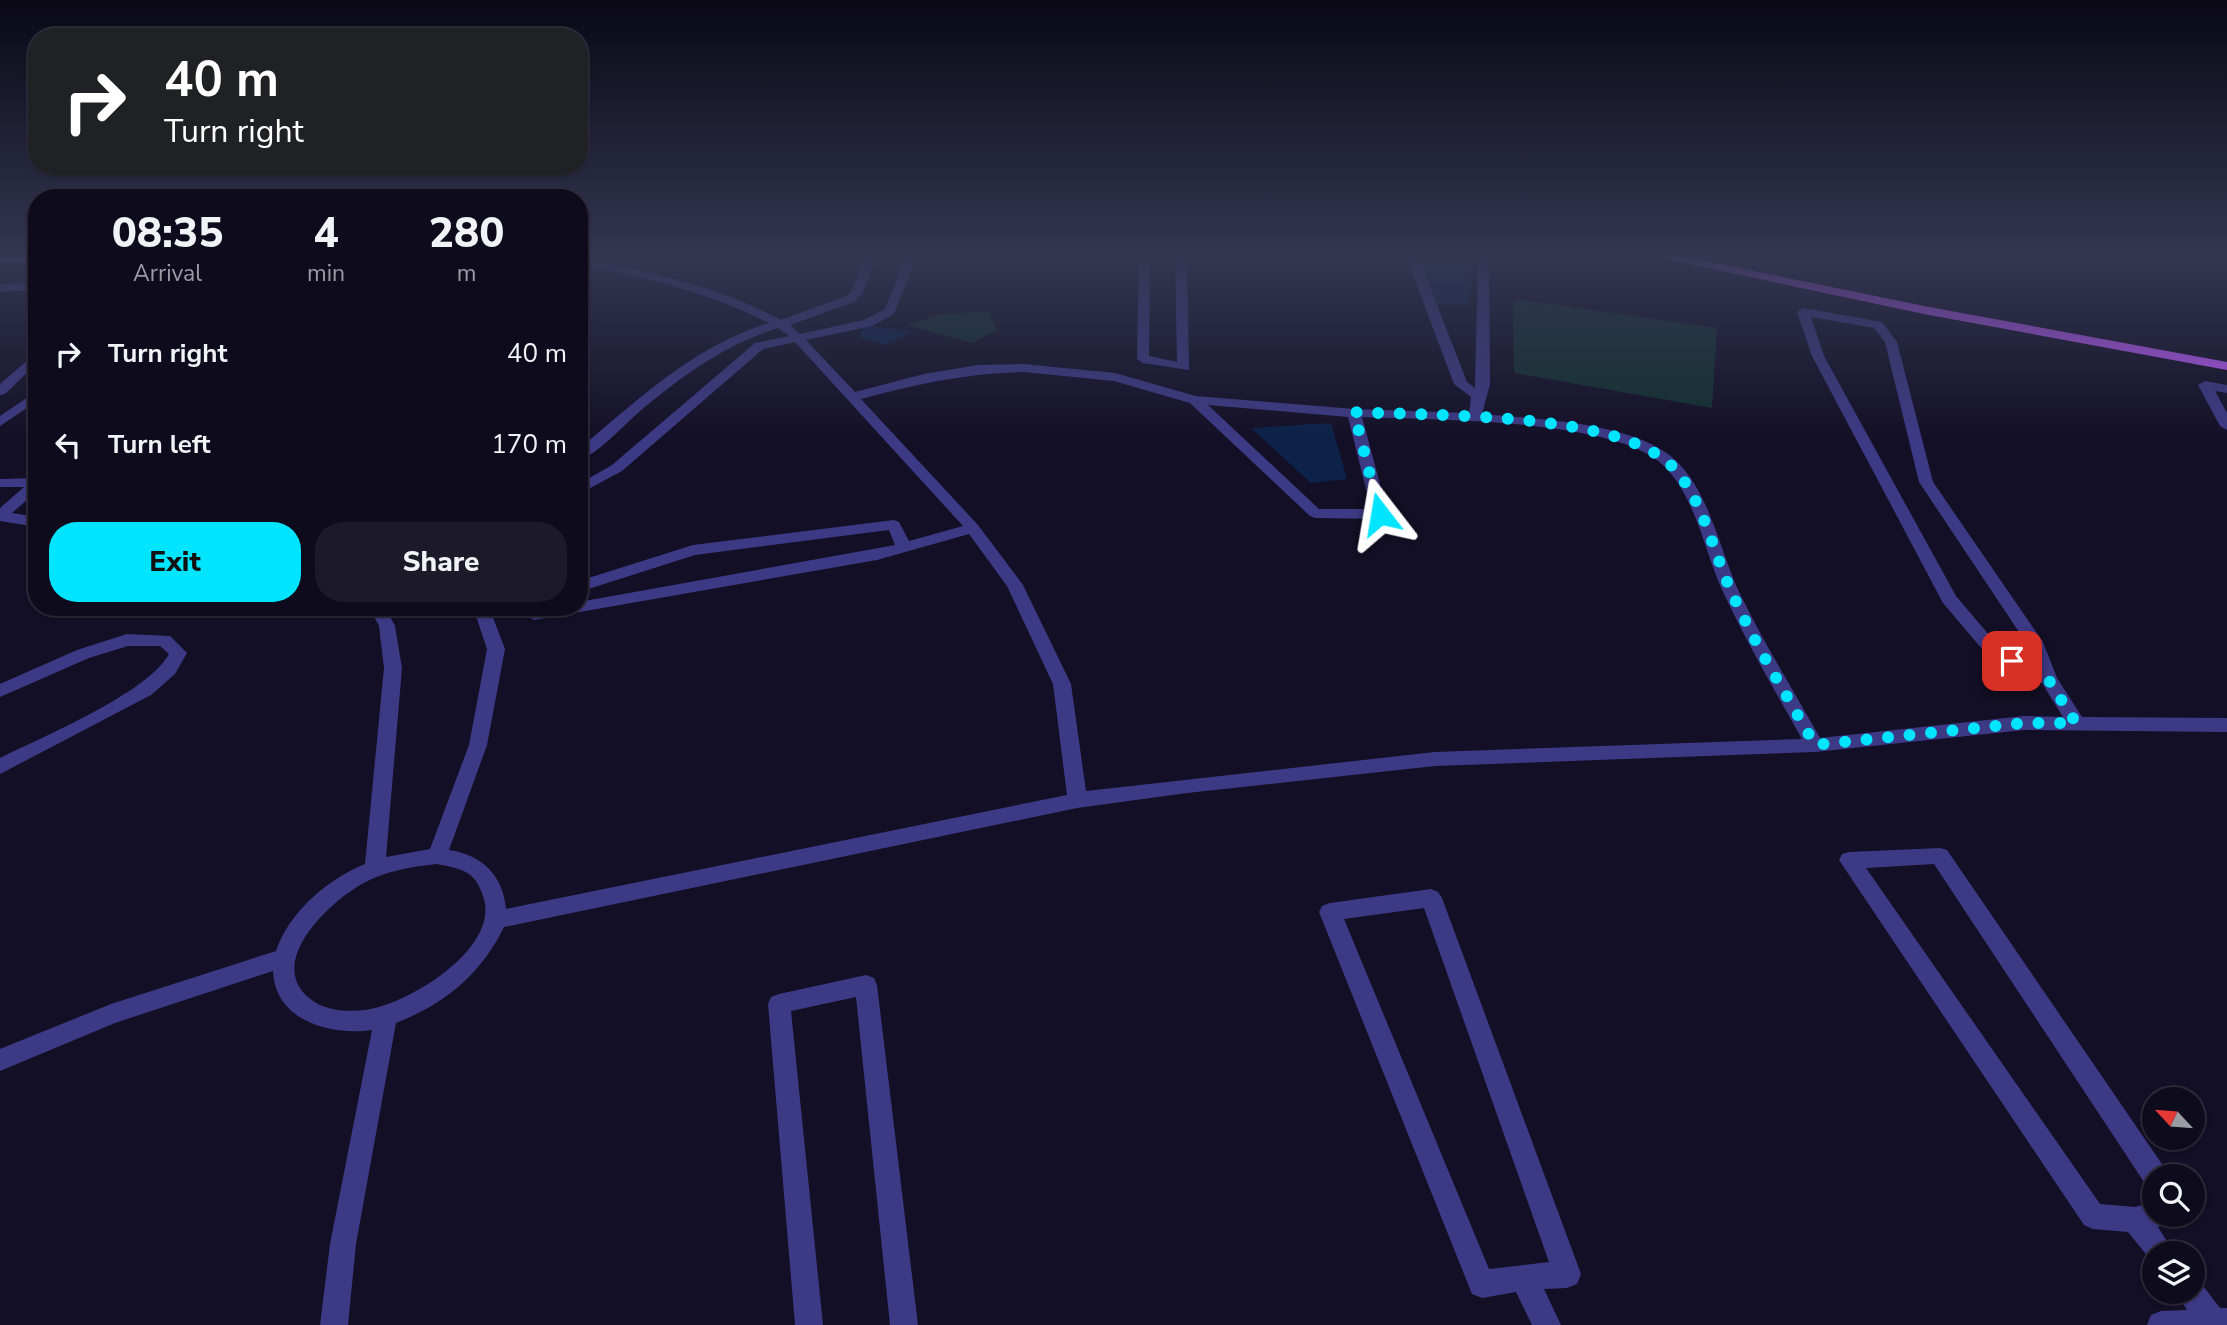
<!DOCTYPE html>
<html lang="en">
<head>
<meta charset="utf-8">
<style>
	body { margin:0; font-family:"Nunito Sans",sans-serif; background:#1c1929; color:#f1f3f6; height:100vh; display:flex; flex-direction:column; font-size:26px; white-space:nowrap }
	* { box-sizing:border-box; margin:0 }
	p { font-size:23px; color:#9b9ba3 }
	.icon { flex:none; width:38px; height:38px; fill:none; stroke:currentColor; stroke-width:2; stroke-linecap:round; stroke-linejoin:round }
	.map { position:relative; flex:1; overflow:hidden }
	.panel { position:absolute; left:28px; top:189px; width:560px; height:427px; display:flex; flex-direction:column; background:#0e0b1c; border-radius:28px; box-shadow:0 2px 5px #0004,0 0 0 2px #2e2b3b }
	.panel>* { flex:none }
	.top-card { position:absolute; left:28px; top:28px; width:560px; height:147px; border-radius:28px; box-shadow:0 2px 5px #0004,0 0 0 2px #2e2b3b; background:#202124; color:#fff; overflow:hidden }
	.needle { width:46px; rotate:296deg }
	.fabs { position:absolute; left:2142px; top:1087px; display:grid; gap:14px }
	.fabs a { display:grid; place-items:center; width:63px; height:63px; border-radius:50%; background:#0e0b1c; box-shadow:0 2px 5px #0004,0 0 0 2px #2e2b3b; font-size:35px }
	.pin { position:absolute; display:grid; place-items:center; width:60px; height:60px; color:#fff; margin:-30px; border-radius:14px; box-shadow:0 4px 10px #0006 }
	.me { position:absolute; width:77px; margin:-38px; rotate:346deg; stroke-linejoin:round; filter:drop-shadow(0 0 5px #0008) }
	.turn { display:flex; align-items:center; gap:24px; height:147px; padding:0 21px; font-size:32px }
	.turn .icon { width:91px; height:91px; stroke-width:2.5 }
	.turn b { display:block; font-size:49px; line-height:60px }
	.eta { display:flex; justify-content:space-evenly; align-items:center; height:119px; text-align:center }
	.eta b { font-size:42px; font-weight:800; line-height:49px }
	.cta { display:flex; gap:14px; margin-top:auto; padding:14px 21px }
	.cta a { flex:1; height:80px; border-radius:28px; background:#00e5ff; color:#111; font-size:28px; font-weight:800; line-height:80px; text-align:center }
	.cta a+a { background:#1c1929; color:#f1f3f6 }
	ul { padding:0; list-style:none }
	li { display:flex; align-items:center; gap:21px; height:91px; padding:0 21px }
	li div { flex:1 }
	li b { display:block; font-size:26px }
	li em { font-style:normal }
	.map>svg:first-child { display:block }
	.green { fill:#12302f }
	.water { fill:#0c2248 }
	.lines { fill:none; stroke-linecap:round; stroke-linejoin:round }
	.minor { fill:#3d3a85; fill-rule:evenodd }
	.major { fill:#c25bff; fill-rule:evenodd }
	.route { stroke:#00e5ff; stroke-width:12; stroke-dasharray:0 21.6 }
</style>
</head>
<body>
<div class="map">
<svg width="2227" height="1325" viewBox="0 0 2227 1325">
	<rect width="100%" height="100%" fill="#130f26"/>
	<!-- green -->
	<g class="green">
		<polygon points="1516,299 1717,328 1712,408 1514,373 1513,303"/>
		<polygon points="989,312 997,330 972,343 907,325 941,314"/>
	</g>
	<!-- water -->
	<g class="water">
		<polygon points="1413,256 1472,260 1468,305 1434,305"/>
		<polygon points="864,325 913,332 884,345 859,337"/>
		<polygon points="1331,423 1347,479 1311,483 1251,428"/>
	</g>
	<g class="lines">
		<!-- minor -->
		<g class="minor">
			<path d="M867,256h11l-16,38 -8,8 -64,23 10,9 64,-14 21,-11 21,-53h11l-23,58 -22,12 -66,14 49,52 69,-18 54,-9 46,-1 91,9 81,23 158,13 115,4 2,-16 -17,-13 -48,-128h12l49,126 8,6 3,-132h11l1,128 -8,30c54,5 147,8 190,43 38,33 47,93 68,137 24,49 53,96 80,144l204,-22 39,1 -21,-34 -54,-27 -45,-53 -131,-247 -15,-44 6,-4 79,14 15,20 36,140 110,160 14,36 25,39 145,1v14l-203,-2 -209,22 -380,14 -248,27 -110,15 -573,119c-23,47 -59,77 -108,96l-40,221 -8,81h-28l10,-81 42,-214c-41,6 -97,-9 -99,-59l-158,52 -115,48v-22l111,-45 165,-53c13,-39 52,-72 89,-87l19,-196 -5,-42 -10,-19h16l10,19 7,42 -16,189 44,-8 39,-104 18,-96 -14,-42h16l16,42 -18,96 -38,105c33,5 54,25 57,59l561,-114 -14,-111 -46,-98 -38,-52 -92,26 -343,60 -8,-5v-8h53v-5l316,-57 -6,-15 -194,25 -116,37v-11l114,-36 201,-25 5,2 10,19 54,-15 -168,-184 -32,7 -141,122 -43,23v-10l33,-19 143,-122 34,-7 -11,-8c-54,17 -96,48 -139,84 -15,13 -42,43 -60,48v-11c60,-50 115,-103 190,-126 -61,-31 -123,-46 -190,-58v-6c71,12 138,27 202,61l65,-24 5,-4zM1811,317l63,11 11,14 34,140 110,165 6,18 -35,-17 -44,-52 -132,-240zM1024,372l90,9 76,22 120,113 5,2 65,1 8,-5 -26,-97c68,3 253,1 301,48 34,33 41,87 61,129 23,49 51,97 78,145l-367,13 -349,39 -15,-107 -48,-99 -45,-60 -117,-126c55,-15 106,-26 163,-27zM1208,405l140,12 23,92h-52zM437,864c26,5 39,7 47,35 14,51 -77,106 -119,111 -19,2 -41,1 -56,-12 -43,-36 19,-94 51,-113 24,-14 50,-18 77,-21z"/>
			<polygon points="1139,256 1150,256 1149,356 1177,362 1175,256 1187,256 1189,370 1143,363 1137,359"/>
			<polygon points="37,283 37,290 0,292 0,284"/>
			<polygon points="37,352 37,363 5,394 0,395 0,384"/>
			<polygon points="2205,381 2227,385 2227,393 2215,391 2227,413 2227,430 2220,426 2198,385"/>
			<polygon points="37,391 37,401 0,426 0,416"/>
			<polygon points="37,478 37,491 12,513 37,517 37,527 0,521 0,508 24,487 0,487 0,479"/>
			<path d="M127,634l43,2 17,17 -12,21 -24,21 -151,79v-16c42,-21 148,-65 169,-104l-9,-8h-32l-39,12 -89,39v-13l77,-34z"/>
			<polygon points="1940,848 1947,850 2164,1167 2168,1176 2154,1176 2154,1188 2146,1185 1934,864 1866,868 2100,1204 2135,1207 2154,1202 2154,1214 2172,1214 2168,1223 2158,1227 2174,1253 2154,1253 2154,1264 2128,1232 2093,1229 2084,1225 1839,860 1842,854 1849,852"/>
			<path d="M1431,889l7,3 4,6 139,376 -4,10 -10,4 -23,1 17,36h-29l-16,-33 -34,6 -10,-4 -153,-382 3,-6 8,-3zM1424,908l125,354 -60,7 -145,-350z"/>
			<polygon points="866,975 874,978 877,985 918,1325 890,1325 856,997 791,1011 823,1325 795,1325 768,1004 771,997 779,994"/>
			<polygon points="2193,1279 2200,1282 2220,1308 2227,1308 2227,1325 2147,1325 2151,1315 2161,1311 2187,1310 2176,1292 2193,1292"/>
		</g>
		<!-- major -->
		<g class="major">
			<polygon points="37,256 37,262 0,263 0,257"/>
			<polygon points="1661,256 1681,256 1924,306 2227,362 2227,370 1924,314 1666,259"/>
		</g>
	</g>
	<!-- sky -->
	<linearGradient id="sky" x2="0" y2="1"><stop stop-color="#0a0815"/><stop offset="0.58" stop-color="#333752"/><stop offset="1" stop-color="#333752" stop-opacity="0"/></linearGradient>
	<rect width="2227" height="441" fill="url(#sky)"/>
	<g class="lines">
		<!-- route -->
		<path class="route" d="M1380,514l-26,-102c80,4 249,0 311,48 35,27 48,92 66,131 24,54 55,103 84,154l209,-22h52l-28,-44 -36,-18"/>
	</g>
</svg>
<div class="fabs">
<a><svg class="needle" viewBox="-14 -14 28 28"><path d="M0-13l5 13h-10z" fill="#e53935"/><path d="M0 13l5-13h-10z" fill="#9b9ba3"/></svg></a>
<a><svg class="icon" aria-label="search" viewBox="0 0 24 24"><circle cx="10" cy="10" r="6"/><path d="M15 15l6 6"/></svg></a>
<a><svg class="icon" aria-label="layers" viewBox="0 0 24 24"><path d="M12 4l9 5-9 5-9-5zM3 14l9 5 9-5"/></svg></a>
</div>
<div class="pin" style="left:2012px;top:661px;background:#d93025"><svg class="icon" aria-label="arrive" viewBox="0 0 24 24"><path d="M6 21V4h12l-3 4 3 4H6"/></svg></div>
<svg class="me" style="left:1380px;top:514px" viewBox="-20 -20 40 40"><path d="M0-17L14 15 0 8-14 15z" fill="#00e5ff" stroke="#fff" stroke-width="4"/></svg>
<div class="top-card">
<div class="turn"><svg class="icon" aria-label="right" viewBox="0 0 24 24"><path d="M7 20v-9h11M14 6l5 5-5 5"/></svg><div><b>40 m</b>Turn right</div></div>
</div>
<section class="panel">
<div class="eta">
<div><b>08:35</b><p>Arrival</p></div>
<div><b>4</b><p>min</p></div>
<div><b>280</b><p>m</p></div>
</div>
<ul>
<li><svg class="icon" aria-label="right" viewBox="0 0 24 24"><path d="M7 20v-9h11M14 6l5 5-5 5"/></svg><div><b>Turn right</b></div><em>40 m</em></li>
<li><svg class="icon" aria-label="left" viewBox="0 0 24 24"><path d="M17 20v-9H6M10 6l-5 5 5 5"/></svg><div><b>Turn left</b></div><em>170 m</em></li>
</ul>
<div class="cta"><a>Exit</a><a>Share</a></div>
</section>
</div>
</body>
</html>
